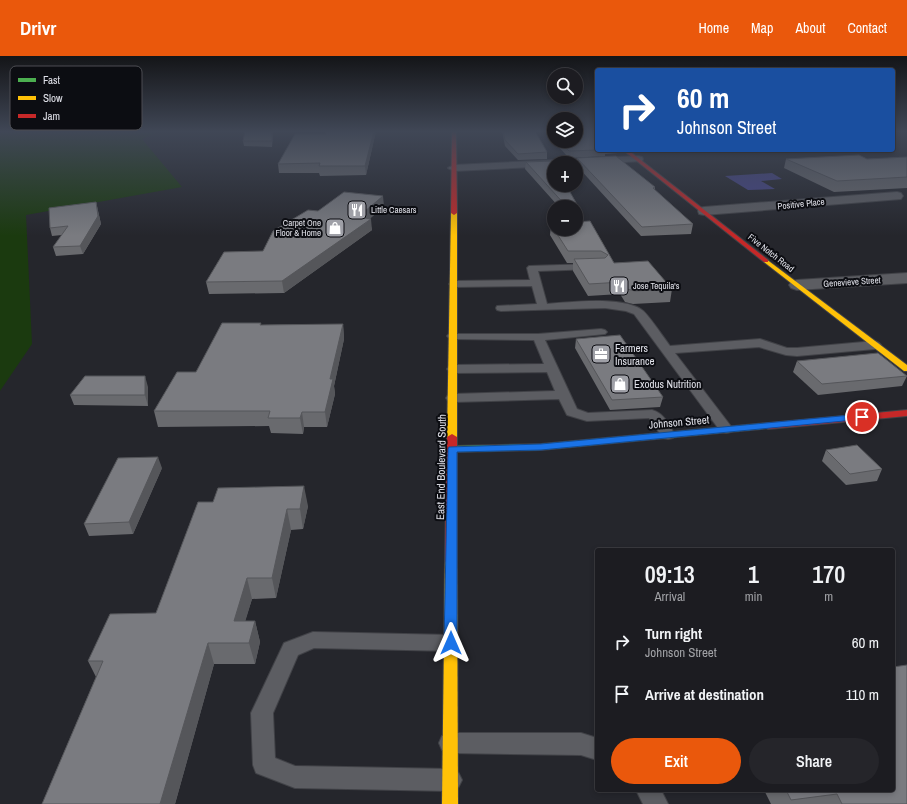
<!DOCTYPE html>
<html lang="en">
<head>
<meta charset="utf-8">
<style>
	body { margin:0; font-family:"Archivo Narrow",sans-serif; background:#25252a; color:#f1f3f6; height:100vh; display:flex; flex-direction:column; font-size:15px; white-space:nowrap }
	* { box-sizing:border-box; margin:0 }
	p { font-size:13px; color:#a0a1a5 }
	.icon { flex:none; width:22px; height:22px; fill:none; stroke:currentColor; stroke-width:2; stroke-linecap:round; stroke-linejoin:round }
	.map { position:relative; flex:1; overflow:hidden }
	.panel { position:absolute; left:595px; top:492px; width:300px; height:244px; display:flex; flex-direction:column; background:#1c1c21; border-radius:4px; box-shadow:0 2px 6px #0003,0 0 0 1px #3a3a3f }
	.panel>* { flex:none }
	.hud { position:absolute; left:595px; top:12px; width:300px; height:84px; border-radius:4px; box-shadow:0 2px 6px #0003,0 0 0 1px #3a3a3f; background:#1a4fa0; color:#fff; overflow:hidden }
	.controls { position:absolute; left:547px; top:12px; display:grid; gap:8px }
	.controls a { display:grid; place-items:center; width:36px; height:36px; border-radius:50%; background:#1c1c21; box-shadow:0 2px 6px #0003,0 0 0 1px #3a3a3f; font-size:20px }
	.pin { position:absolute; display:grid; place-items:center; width:34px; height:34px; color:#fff; margin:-17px; border:2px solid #fff; border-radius:50%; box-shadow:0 1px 4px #0007 }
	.me { position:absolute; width:44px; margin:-22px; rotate:0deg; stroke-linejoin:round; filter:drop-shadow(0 0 3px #0008) }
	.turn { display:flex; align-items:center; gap:14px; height:84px; padding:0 16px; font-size:18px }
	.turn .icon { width:52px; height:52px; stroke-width:2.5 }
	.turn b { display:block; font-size:28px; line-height:34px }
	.eta { display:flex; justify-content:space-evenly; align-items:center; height:68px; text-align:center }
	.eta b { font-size:24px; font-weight:600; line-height:28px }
	.primary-button { display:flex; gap:8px; margin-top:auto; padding:8px 16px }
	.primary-button a { flex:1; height:46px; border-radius:24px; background:#ea580c; color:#fff; font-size:16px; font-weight:600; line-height:46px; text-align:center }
	.primary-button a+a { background:#25252a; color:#f1f3f6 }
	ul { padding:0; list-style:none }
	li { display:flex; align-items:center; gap:12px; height:52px; padding:0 16px }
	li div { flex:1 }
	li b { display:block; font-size:15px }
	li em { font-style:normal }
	header { display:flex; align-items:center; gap:24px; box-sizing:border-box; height:56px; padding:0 20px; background:#ea580c; color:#fff }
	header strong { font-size:19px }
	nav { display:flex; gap:22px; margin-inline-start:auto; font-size:14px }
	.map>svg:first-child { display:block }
	.green { fill:#1b3a0f }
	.water { fill:#46458a }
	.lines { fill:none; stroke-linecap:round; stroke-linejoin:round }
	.lane-casing { stroke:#414247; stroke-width:2 }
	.street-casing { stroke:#414247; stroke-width:2 }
	.fast-casing { stroke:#414247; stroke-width:2 }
	.slow-casing { stroke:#414247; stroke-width:2 }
	.jam-casing { stroke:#414247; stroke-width:2 }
	.lane { fill:#5c5d62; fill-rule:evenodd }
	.street { fill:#5c5d62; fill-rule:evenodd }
	.fast { fill:#4caf50; fill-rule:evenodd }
	.slow { fill:#ffc107; fill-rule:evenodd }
	.jam { fill:#c62828; fill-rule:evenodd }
	.wall { fill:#696a6e }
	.shaded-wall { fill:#55565a }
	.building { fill:#7a7b80; stroke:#55565a }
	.route { fill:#1a73e8; stroke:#114b97 }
	.labels { text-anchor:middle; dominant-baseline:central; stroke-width:4; stroke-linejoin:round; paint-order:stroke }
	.far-street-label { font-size:9px; fill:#e0e1e9; stroke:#0c0d12 }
	.far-poi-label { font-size:9px; fill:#e0e1e9; stroke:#0c0d12; text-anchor:start }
	.poi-label { font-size:11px; fill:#e0e1e9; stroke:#0c0d12; text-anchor:start }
	.street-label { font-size:11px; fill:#e0e1e9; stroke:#0c0d12 }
	.key { fill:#0c0d12; stroke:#4c4d52; stroke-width:1 }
	.key-label { font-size:11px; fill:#e0e1e9 }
</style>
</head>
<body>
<header>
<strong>Drivr</strong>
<nav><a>Home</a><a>Map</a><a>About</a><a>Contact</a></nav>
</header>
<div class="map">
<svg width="907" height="748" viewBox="0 0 907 748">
	<rect width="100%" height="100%" fill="#25262c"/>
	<!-- green -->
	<polygon class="green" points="0,75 159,75 142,83 182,131 26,159 32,288 0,335"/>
	<!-- water -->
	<polygon class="water" points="772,117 782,123 761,125 775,133 748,134 725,120"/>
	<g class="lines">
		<!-- lane casing -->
		<g class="lane-casing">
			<g id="lane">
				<path d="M591,208l5,3 -2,2 -56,2 9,33c23,-2 76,-8 95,6 6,4 22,28 28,36l90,-7 27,9h10l78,-7 4,2 2,2 -2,2 -4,2 -78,7 -11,-1 -27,-8 -84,6 58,76 -2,3 -5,1 -5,-1 -87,-118 -8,-3 -21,-3 -104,3 -4,-1 -1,-2 1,-2 40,-2 -5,-18 -78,1 -5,-3 5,-3 76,-1 -3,-12 2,-2z"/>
				<path d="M601,273l4,1 2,2 -2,2 -60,6 32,69 11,4 64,-3c12,3 17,15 23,25l-2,3 -5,1 -5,-1 -14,-20 -62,3 -20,-6 -8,-16 -106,3 -5,-1 -2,-3 2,-3 5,-1 102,-3 -8,-19 -94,1 -4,-1 -2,-3 2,-3 4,-1 91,-1 -10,-24 -81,-1 -4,-1 -2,-2 2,-2h89z"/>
				<polygon points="313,576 451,579 458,581 461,587 458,593 451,595 314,592 298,599 273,657 275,702 295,710 450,713 458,716 462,724 458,732 450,735 295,732 256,717 253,709 251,657 284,587"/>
				<polygon points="450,677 581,677 597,682 597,704 581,699 450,697 442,694 439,687 442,680"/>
				<polygon points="636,734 661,734 668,748 643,748"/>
			</g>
		</g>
		<!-- street casing -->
		<g class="street-casing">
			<g id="street">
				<polygon points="638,100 642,101 643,103 642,105 576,109 576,107 554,107 554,110 454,115 448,112 454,109"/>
				<polygon points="897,136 901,137 903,140 901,143 704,159 699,158 698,155 699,152 704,151"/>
				<polygon points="907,217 907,227 797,234 791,232 789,229 791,226 797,224"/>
			</g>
		</g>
		<!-- fast casing -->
		<g class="fast-casing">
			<polygon id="fast" points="768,367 772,370 771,372 541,394 453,396 448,393 453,390 541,388"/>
		</g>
		<!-- slow casing -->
		<g class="slow-casing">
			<g id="slow">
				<polygon points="454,155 457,157 457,381 452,384 447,381 451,157"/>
				<polygon points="766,203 907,309 907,315 904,315 764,206 764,204"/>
				<polygon points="451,501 455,502 457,505 458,748 442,748 445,505 447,502"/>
			</g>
		</g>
		<!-- jam casing -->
		<g class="jam-casing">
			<g id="jam">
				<polygon points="452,75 456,75 457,157 454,159 451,157"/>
				<polygon points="623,94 628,94 768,204 768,206 764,206"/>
				<polygon points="907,354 907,360 768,373 764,370 768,367"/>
				<polygon points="452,378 457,381 457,505 455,508 451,509 447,508 445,505 447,381"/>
			</g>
		</g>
		<!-- lane -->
		<use href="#lane" class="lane"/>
		<!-- street -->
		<use href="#street" class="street"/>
		<!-- fast -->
		<use href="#fast" class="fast"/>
		<!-- slow -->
		<use href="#slow" class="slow"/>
		<!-- jam -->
		<use href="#jam" class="jam"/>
	</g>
	<!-- wall -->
	<g class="wall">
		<polygon points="245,75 273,75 272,91 244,90 243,85"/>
		<polygon points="325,75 376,75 366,119 320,120 319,117 279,117 278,108 325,78"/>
		<polygon points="502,75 535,75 547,96 547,103 518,104 505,90"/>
		<polygon points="544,75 554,75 554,85 576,85 597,94 618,94 618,97 605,98 605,100 569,102"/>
		<polygon points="907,101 907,132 834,136 784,112 786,103 867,103"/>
		<polygon points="577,102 655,131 655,134 693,168 691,178 641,180 577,110"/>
		<polygon points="552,105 554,108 554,129 566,129 579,152 579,159 576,161 576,151 559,151 525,113 526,106"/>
		<polygon points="96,146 101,168 83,198 56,200 53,191 62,179 52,180 50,172"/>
		<polygon points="384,150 369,163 372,174 284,237 209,238 206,226 263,195 318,155"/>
		<polygon points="590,165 614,207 672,233 670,246 633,248 625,246 620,238 588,240 573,215 573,207 567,207 550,179 551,168"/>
		<polygon points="261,267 261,269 343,268 344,283 334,330 335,338 327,371 304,371 303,378 271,377 269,370 158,371 154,355 196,316"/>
		<polygon points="576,283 663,341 660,351 610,354 575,292"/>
		<polygon points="797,305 907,320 902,330 818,339 793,316"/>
		<polygon points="148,331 148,350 74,349 70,339"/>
		<polygon points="826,394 882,413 877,425 846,429 822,405"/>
		<polygon points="162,412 133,478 89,480 84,468"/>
		<polygon points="198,446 308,450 303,473 291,474 276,542 252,543 245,565 255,565 260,586 255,608 214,608 175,748 42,748 96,621 88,605 156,557"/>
		<polygon points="764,734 893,734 907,748 771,748"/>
	</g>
	<!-- shaded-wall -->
	<g class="shaded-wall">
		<polygon points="272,75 273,75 272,91"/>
		<polygon points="374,75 376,75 366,119 365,110"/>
		<polygon points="383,140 384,150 361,171 371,163 372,174 284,237 282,225"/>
		<polygon points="96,146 101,168 83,198 80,190"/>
		<polygon points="579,152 579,159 576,161 576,154"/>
		<polygon points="343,268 344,283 334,330 335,338 327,371 325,356 330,323"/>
		<polygon points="145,320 148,331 148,350 145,339"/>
		<polygon points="302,356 304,371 303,378 300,362"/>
		<polygon points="158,401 162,412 133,478 129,466"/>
		<polygon points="304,430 308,450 303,473 300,453"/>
		<polygon points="287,453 291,474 276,542 272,522"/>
		<polygon points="247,522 252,543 239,586 234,565"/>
		<polygon points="255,565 260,586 255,608 249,587"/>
		<polygon points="208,587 214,608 175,748 160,748"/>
	</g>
	<!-- building -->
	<g class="building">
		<polygon points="245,75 272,75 272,85 243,85"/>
		<polygon points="325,75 374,75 365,110 319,110 320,107 278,108 295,78 326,78"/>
		<polygon points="503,75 535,75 547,96 518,98 505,84"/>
		<polygon points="550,75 554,75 554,79"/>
		<polygon points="576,75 597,75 597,94 569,95 559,85 576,85"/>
		<polygon points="859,99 867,103 907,101 907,121 837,125 786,103"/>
		<polygon points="616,100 655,131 653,132 693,168 642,171 577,102"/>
		<polygon points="552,105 554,108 554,129 566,129 579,152 576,154 576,151 567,151 526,106"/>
		<polygon points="344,136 383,140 358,161 371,163 282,225 206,226 224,196 263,195 273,175 308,154 318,155"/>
		<polygon points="96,146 98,160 80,190 53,191 68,170 50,172 49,152"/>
		<polygon points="590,165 614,207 648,205 672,233 635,235 627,233 622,226 589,228 574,203 605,202 608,199 601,195 568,195 554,173 576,173 576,166"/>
		<polygon points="551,168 554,168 554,173"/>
		<polygon points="222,267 261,267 260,269 343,268 330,323 333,323 325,356 302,356 300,362 268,362 270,355 154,355 177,316 196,316"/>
		<polygon points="620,279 663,341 612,344 576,283"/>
		<polygon points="878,297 907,320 822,328 797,305"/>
		<polygon points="85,320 145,320 145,339 70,339"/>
		<polygon points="857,389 882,413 850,418 826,394"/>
		<polygon points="158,401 129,466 84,468 118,402"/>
		<polygon points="304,430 300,453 287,453 272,522 247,522 234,565 255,565 249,587 208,587 160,748 42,748 103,605 88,605 110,558 156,557 198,446 213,446 218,432"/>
		<polygon points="907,609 907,748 842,748 837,738 791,744 786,734 893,734 893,611"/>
	</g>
	<!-- sky -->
	<linearGradient id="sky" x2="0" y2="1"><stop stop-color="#141518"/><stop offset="0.42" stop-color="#404756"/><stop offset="1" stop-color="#404756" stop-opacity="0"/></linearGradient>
	<rect width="907" height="180" fill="url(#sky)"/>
	<!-- route -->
	<polygon class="route" points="862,358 866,361 865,363 541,394 457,396 457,587 455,590 451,592 446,590 444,587 448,393 449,391 541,388"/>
	<!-- icons -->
	<defs>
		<g id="restaurant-square" transform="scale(1)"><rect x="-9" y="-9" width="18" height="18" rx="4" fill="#9fa0a7" stroke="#0c0d12"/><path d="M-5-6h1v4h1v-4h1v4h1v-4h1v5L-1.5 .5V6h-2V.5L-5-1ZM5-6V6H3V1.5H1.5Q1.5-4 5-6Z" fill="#fff"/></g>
		<g id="shop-square" transform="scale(1)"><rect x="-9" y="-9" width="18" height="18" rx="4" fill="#9fa0a7" stroke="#0c0d12"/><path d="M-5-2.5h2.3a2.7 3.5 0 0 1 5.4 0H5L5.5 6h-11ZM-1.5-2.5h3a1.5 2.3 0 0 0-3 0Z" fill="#fff"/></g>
		<g id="office-square" transform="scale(1)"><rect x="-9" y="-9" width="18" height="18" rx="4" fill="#9fa0a7" stroke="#0c0d12"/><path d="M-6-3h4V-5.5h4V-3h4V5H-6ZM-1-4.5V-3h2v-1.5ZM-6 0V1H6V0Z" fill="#fff"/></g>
	</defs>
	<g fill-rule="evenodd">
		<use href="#restaurant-square" x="357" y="154"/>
		<use href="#shop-square" x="335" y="172"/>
		<use href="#restaurant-square" x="619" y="230"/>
		<use href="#office-square" x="601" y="298"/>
		<use href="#shop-square" x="620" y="328"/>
	</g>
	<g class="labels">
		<!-- far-street labels -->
		<g class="far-street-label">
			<text transform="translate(801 148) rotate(-6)">Positive Place</text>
			<text transform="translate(771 197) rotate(38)">Five Notch Road</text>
			<text transform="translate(852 226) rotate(-4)">Genevieve Street</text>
		</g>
		<!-- far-poi labels -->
		<g class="far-poi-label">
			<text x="371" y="154">Little Caesars</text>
			<text x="321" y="167" text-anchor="end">Carpet One<tspan x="321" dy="10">Floor &amp; Home</tspan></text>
			<text x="633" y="230">Jose Tequila's</text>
		</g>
		<!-- poi labels -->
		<g class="poi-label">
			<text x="615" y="292">Farmers<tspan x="615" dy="13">Insurance</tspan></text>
			<text x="634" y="328">Exodus Nutrition</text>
		</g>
		<!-- street labels -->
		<g class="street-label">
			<text transform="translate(679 366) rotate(-5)">Johnson Street</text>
			<text transform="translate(441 411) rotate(-89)">East End Boulevard South</text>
		</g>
	</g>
	<!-- legend -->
	<rect x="10" y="10" width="132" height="64" rx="6" class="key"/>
	<rect x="18" y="22" width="18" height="4" fill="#4caf50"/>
	<rect x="18" y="40" width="18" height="4" fill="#ffc107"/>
	<rect x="18" y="58" width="18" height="4" fill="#c62828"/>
	<g class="key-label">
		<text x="43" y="28">Fast</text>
		<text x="43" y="46">Slow</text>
		<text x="43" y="64">Jam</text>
	</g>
</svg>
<div class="controls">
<a><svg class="icon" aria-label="search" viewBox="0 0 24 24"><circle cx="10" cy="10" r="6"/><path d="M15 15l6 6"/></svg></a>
<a><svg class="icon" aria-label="layers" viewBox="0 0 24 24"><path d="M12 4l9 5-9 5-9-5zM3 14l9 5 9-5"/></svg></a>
<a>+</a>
<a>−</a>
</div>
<div class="pin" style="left:862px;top:361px;background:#d93025"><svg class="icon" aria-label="arrive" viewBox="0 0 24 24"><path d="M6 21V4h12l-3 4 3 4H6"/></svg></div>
<svg class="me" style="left:451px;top:587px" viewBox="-20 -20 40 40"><path d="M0-17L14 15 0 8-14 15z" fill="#1a73e8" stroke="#fff" stroke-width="4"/></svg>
<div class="hud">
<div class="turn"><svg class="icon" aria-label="right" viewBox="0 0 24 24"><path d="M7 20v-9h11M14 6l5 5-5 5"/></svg><div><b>60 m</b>Johnson Street</div></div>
</div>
<section class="panel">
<div class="eta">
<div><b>09:13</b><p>Arrival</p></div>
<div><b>1</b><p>min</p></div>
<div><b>170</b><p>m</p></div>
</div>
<ul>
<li><svg class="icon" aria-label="right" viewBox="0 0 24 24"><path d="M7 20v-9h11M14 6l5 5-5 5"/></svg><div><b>Turn right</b><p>Johnson Street</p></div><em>60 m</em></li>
<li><svg class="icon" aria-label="arrive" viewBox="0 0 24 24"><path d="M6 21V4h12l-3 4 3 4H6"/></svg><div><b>Arrive at destination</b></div><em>110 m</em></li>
</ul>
<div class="primary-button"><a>Exit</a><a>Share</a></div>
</section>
</div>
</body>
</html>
